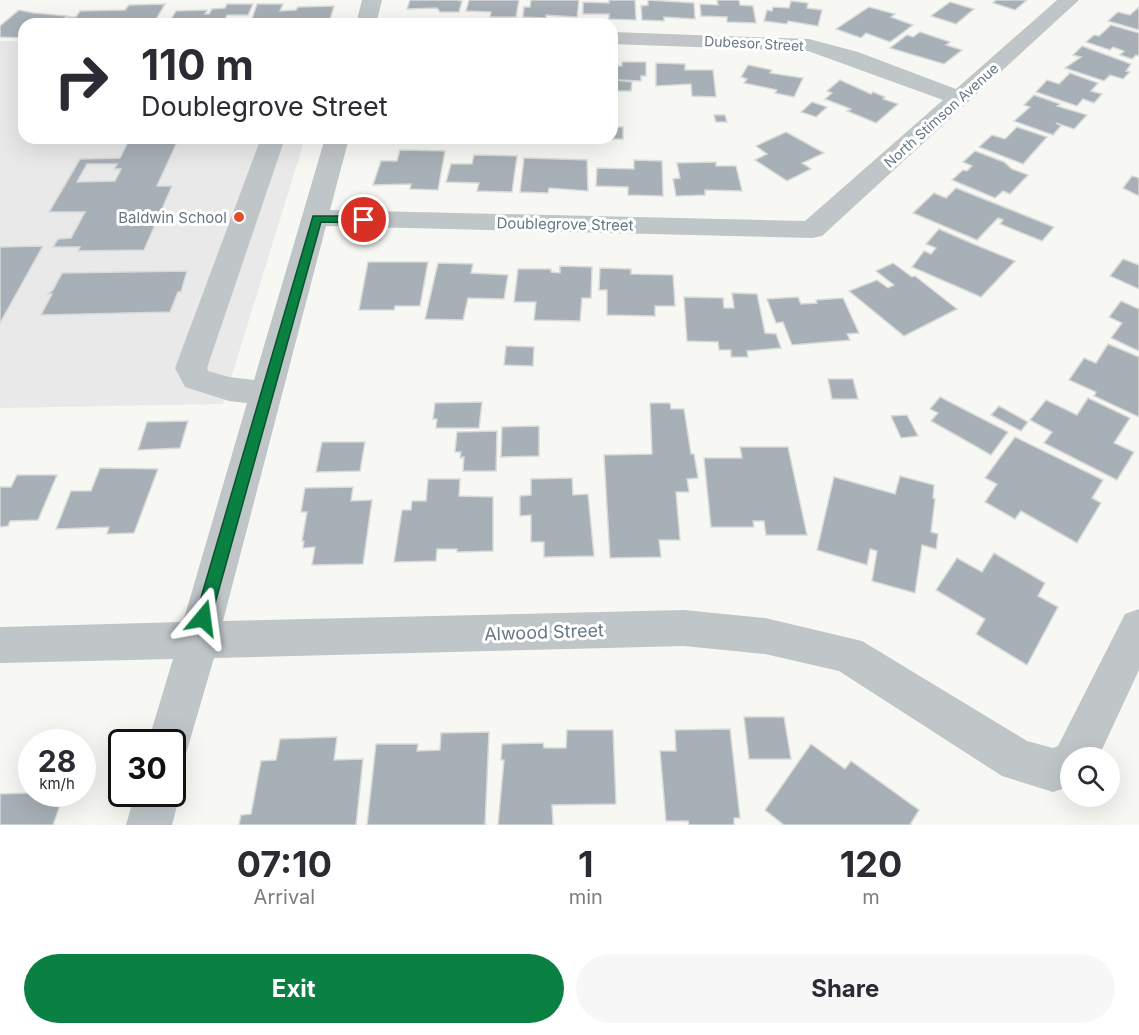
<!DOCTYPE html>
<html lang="en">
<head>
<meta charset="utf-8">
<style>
	body { margin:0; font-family:Inter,sans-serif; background:#f7f7f7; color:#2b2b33; height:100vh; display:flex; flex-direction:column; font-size:22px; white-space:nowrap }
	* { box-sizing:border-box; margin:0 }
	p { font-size:20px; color:#7c7c81 }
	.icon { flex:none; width:33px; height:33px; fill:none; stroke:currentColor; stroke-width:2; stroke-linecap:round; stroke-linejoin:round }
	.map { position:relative; height:825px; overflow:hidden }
	.details { display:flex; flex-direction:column; background:#fff; flex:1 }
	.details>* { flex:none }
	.hud { position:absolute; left:18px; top:18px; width:600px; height:126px; border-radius:18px; box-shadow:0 6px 24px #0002; background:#fff; color:#2b2b33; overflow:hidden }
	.controls { position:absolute; left:1060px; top:747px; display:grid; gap:12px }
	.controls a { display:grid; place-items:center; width:60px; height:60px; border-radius:50%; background:#fff; box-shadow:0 6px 24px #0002; font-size:30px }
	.speed { position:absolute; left:18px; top:729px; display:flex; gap:12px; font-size:30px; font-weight:700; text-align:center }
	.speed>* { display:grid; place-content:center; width:78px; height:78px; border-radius:50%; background:#fff; box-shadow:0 6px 24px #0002; line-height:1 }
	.speed small { font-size:15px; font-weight:400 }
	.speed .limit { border:3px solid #111; border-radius:9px; background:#fff; color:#111 }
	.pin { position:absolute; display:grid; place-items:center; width:51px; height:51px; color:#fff; margin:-26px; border:3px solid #fff; border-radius:50%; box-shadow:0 2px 6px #0007 }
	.me { position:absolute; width:66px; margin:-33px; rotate:16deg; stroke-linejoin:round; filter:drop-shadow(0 0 4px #0008) }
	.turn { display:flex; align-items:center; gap:21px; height:126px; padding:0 24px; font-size:27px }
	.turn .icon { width:78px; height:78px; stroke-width:2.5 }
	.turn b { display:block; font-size:42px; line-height:51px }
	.eta { display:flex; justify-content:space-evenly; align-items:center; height:102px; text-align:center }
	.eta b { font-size:36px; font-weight:700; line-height:42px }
	.primary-button { display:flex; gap:12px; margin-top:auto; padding:12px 24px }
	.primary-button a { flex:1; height:69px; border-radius:36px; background:#0b8043; color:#fff; font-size:24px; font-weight:700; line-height:69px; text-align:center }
	.primary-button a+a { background:#f7f7f7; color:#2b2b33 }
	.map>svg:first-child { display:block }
	.built { fill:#e8e9e8 }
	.building { fill:#a7b0b6; stroke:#d9d9d7; stroke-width:1.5; fill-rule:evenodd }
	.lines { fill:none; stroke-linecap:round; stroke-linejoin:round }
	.minor { fill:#c0c5c8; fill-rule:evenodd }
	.route { fill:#0b8043; stroke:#07532c; stroke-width:1.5 }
	.poi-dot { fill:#e24e2a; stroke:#fff; stroke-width:2 }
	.labels { text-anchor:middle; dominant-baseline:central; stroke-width:6; stroke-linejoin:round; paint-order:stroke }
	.far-street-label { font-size:14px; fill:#667885; stroke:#fff }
	.poi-label { font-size:15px; fill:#667885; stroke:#fff; text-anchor:end }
	.street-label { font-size:15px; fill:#667885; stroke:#fff }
	.near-street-label { font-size:18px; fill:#667885; stroke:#fff }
</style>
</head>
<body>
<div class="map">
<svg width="1139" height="825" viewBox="0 0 1139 825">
	<rect width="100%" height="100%" fill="#f7f7f4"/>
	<!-- built -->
	<polygon class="built" points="0,41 24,41 24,138 305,138 223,404 0,408"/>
	<!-- building -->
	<g class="building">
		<polygon points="410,0 457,0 462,1 459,12 440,12 437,8 407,9"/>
		<polygon points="469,0 519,0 516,17 490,17 491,12 466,11"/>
		<polygon points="531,0 579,0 577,17 546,15 546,18 523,17 524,7 530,7"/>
		<polygon points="609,0 635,0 636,20 609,19 609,14 583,14 583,2 609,3"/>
		<polygon points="648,0 694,3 695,19 664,17 664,21 642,20 641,6 648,5"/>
		<polygon points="717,0 739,0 740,5 753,6 756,23 727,22 727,17 701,16 700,4 718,5"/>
		<polygon points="996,0 1027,0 1015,10 993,3"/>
		<polygon points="791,1 808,3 807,8 822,10 818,26 788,21 787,24 764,21 767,10 772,11 773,7 789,8"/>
		<polygon points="950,2 974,9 956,24 931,16"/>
		<polygon points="165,4 155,21 62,24 68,17 76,17 80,11 125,10 129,5"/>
		<polygon points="227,4 253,4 248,15 227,15 223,24 168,24 176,11 207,10 205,14 209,14 212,9 225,8"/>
		<polygon points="257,4 283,4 280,11 296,10 298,7 334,6 329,23 261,24 251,22"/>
		<polygon points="869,7 895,14 891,17 913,25 890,42 866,33 861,38 836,29"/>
		<polygon points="1139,7 1139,30 1108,21 1118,12 1130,15"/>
		<polygon points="19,10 34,13 67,16 58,24 24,24 24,38 0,37 0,26"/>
		<polygon points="1111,25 1139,33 1139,56 1136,55 1132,59 1120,55 1124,51 1113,47 1110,50 1086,42 1094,35 1099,36"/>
		<polygon points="920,32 950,42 946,45 962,50 944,64 890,48 907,35 913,37"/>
		<polygon points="1082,46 1131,64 1126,71 1130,72 1123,79 1110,75 1104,81 1065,68 1081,57 1073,55"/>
		<polygon points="622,62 646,62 646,76 641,76 641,81 617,80 632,82 631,91 612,91 612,66 622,66"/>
		<polygon points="656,63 685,64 685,70 713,70 716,97 692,96 691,84 656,86"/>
		<polygon points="748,65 772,70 770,73 803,78 794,97 775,93 777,90 744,83 747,79 741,77"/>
		<polygon points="1070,73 1098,83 1091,91 1102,94 1094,103 1083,99 1077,106 1036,92 1047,80 1059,84"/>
		<polygon points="840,80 871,94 873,92 885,97 883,99 898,104 876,123 847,111 851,109 825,99 832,93 827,91"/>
		<polygon points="1034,95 1060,104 1057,106 1087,115 1074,129 1056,123 1061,126 1053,135 1014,121 1030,107 1024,105"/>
		<polygon points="812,102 827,107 816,117 801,112"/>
		<polygon points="714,115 725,115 727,122 716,122"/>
		<polygon points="612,127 623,127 623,139 597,139 612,138"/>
		<polygon points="1017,127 1047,137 1023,164 979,147 992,135 1005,139"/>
		<polygon points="786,132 824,153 802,163 811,169 787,181 755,160 767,154 756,146"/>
		<path d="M130,138h49l-22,48h15l-28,64 -66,1 2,-4h-27l5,-8 13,-1 14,-26h-36l31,-53 40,-1zM87,164h30l-3,5h7l-6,12 -38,1z"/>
		<polygon points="400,150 445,151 438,190 410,189 411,184 373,185 381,161 397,161"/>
		<polygon points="975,151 1004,162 1012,169 1028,175 1010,194 1003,191 995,198 952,180 963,170 967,171 972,166 963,162"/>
		<polygon points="474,155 517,156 512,192 477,191 479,183 446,182 451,164 472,164"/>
		<polygon points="524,158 587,160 588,191 549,188 548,193 520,192"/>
		<polygon points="634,160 662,161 663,196 628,195 628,187 596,186 597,168 634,169"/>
		<polygon points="716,162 716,166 736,166 742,191 705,190 705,195 676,196 673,179 680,178 677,163"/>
		<polygon points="1132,176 1139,178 1139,196 1123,188"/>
		<polygon points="956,188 1054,227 1042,241 1000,224 1003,220 998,218 977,240 913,213 934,193 946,198"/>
		<polygon points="939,229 971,243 1015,261 981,297 912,267 924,251 931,254 936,248 926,244"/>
		<polygon points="43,246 0,323 0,247"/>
		<polygon points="1123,259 1139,265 1139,289 1110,276"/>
		<polygon points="368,262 428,262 420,306 395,306 394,310 359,310"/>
		<polygon points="438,263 473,264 471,273 508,275 504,299 468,298 463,320 425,319"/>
		<polygon points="893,263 912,277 915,276 957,309 904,336 849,291 877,280 888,288 894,285 876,271"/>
		<polygon points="560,266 592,267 591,298 582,298 580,321 534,320 536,302 514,302 518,269 551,269 551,272 560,273"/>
		<polygon points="600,268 631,269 631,274 673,275 675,306 655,306 655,316 607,315 607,290 599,290"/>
		<polygon points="187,271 181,292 178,292 170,312 41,315 52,294 48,294 53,290 62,273"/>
		<polygon points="732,293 757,294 765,333 776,334 781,348 747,351 748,357 731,357 731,350 719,350 718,342 687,341 684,297 723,298 724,308 734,308"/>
		<polygon points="798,297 801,304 817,303 816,300 843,298 859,333 847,334 850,340 792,345 783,322 776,323 767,299"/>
		<polygon points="1121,301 1139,309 1139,351 1111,338 1122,323 1109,317"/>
		<polygon points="1108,344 1139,357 1139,417 1094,396 1096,392 1069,380 1084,358 1096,363"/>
		<polygon points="506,346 534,347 533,366 504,365"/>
		<polygon points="828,379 853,379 858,399 832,399"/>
		<polygon points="940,397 1008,432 991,455 931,421 938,413 930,409"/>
		<polygon points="1088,398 1130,418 1114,443 1134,452 1117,480 1044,443 1052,432 1030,420 1046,400 1077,415"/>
		<polygon points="482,402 479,428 436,428 437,419 433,419 435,403"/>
		<polygon points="650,403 670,403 671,409 684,409 691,454 694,454 698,478 687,479 689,492 676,492 680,540 659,540 661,557 610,558 604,455 652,454"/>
		<polygon points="999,406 1028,422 1021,431 991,415"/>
		<polygon points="907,415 918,436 901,438 891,416"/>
		<polygon points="188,421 180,448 138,450 147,422"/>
		<polygon points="539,426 539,456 501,457 502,427"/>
		<polygon points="497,431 496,471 463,471 464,457 460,458 461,452 455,452 457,432"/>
		<polygon points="1015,437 1103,480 1092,498 1101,503 1077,543 1021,511 1015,519 985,502 997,484 985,478"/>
		<polygon points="322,442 365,442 360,471 316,472"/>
		<polygon points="740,447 788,447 807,535 766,535 764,521 753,521 754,527 711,527 704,458 742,458"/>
		<polygon points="100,468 158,469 134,533 107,534 109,527 56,529 71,491 91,491"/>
		<polygon points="17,475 57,475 38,520 10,521 8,526 0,527 0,487 11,487"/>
		<polygon points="900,476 934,485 933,498 935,499 931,532 938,534 936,549 922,545 915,593 872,581 877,551 870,549 867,565 817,550 834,477 895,494"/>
		<polygon points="572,478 573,495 588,494 594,556 544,557 544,542 531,542 531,515 520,516 520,496 531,495 531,479"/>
		<polygon points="428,479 460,479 459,496 493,497 493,551 457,552 457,549 437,549 436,561 394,562 402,510 411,510 412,501 426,501"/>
		<polygon points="353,487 351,501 372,500 363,564 312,565 315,547 303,548 304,541 302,541 307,512 301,512 305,488"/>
		<polygon points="994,553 1045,583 1038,596 1058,607 1027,665 976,634 985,619 936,590 957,558 982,572"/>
		<polygon points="744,717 784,717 791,759 749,759"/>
		<polygon points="730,729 740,818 734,818 734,825 689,825 688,821 666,821 660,751 676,751 675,730"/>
		<polygon points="567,730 613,730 616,804 552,805 553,825 498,825 504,760 501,760 502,744 543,743 544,748 566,748"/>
		<polygon points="489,732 485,825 367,825 376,744 418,744 417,751 440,750 441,733"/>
		<polygon points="337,737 334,760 363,759 356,825 239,825 241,815 251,814 261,761 276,760 280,739"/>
		<polygon points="811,744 845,769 851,761 919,810 910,825 784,825 765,810"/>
		<polygon points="0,794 32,793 64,794 53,825 0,825"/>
	</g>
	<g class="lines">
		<!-- minor -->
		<g class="minor">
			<polygon points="362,0 382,0 376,24 356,24"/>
			<polygon points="1057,0 1079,0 822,236 812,238 326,226 223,621 684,610 765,618 862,641 1027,741 1053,748 1058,746 1125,614 1139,609 1139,670 1098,758 1071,758 1071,786 1053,792 1002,776 839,671 765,654 684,646 214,658 185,757 172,762 172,742 148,742 173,659 0,663 0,627 183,622 247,403 229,401 185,387 175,368 261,138 285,138 207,368 208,371 229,377 254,380 325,138 349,138 330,210 805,221 943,100 808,51 612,44 612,32 809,39 858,52 956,89"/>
			<polygon points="172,778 180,794 172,825 126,825 135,794 172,794"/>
		</g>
	</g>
	<!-- route -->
	<polygon class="route" points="313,216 364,216 369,220 364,223 321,222 211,618 209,624 203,626 197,624 195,618"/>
	<!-- markers -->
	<circle class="poi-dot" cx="239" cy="217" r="6"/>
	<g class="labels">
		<!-- far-street labels -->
		<g class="far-street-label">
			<text transform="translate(754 43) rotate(3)">Dubesor Street</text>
			<text transform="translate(941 115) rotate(-42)">North Stimson Avenue</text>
		</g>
		<!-- poi labels -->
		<g class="poi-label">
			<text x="227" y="217">Baldwin School</text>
		</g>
		<!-- street labels -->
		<g class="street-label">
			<text transform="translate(565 224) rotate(1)">Doublegrove Street</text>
		</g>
		<!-- near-street labels -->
		<g class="near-street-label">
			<text transform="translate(544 632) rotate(-2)">Alwood Street</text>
		</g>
	</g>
</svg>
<div class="controls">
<a><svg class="icon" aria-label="search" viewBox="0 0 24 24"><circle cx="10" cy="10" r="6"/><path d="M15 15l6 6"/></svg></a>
</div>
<div class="speed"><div>28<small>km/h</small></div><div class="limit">30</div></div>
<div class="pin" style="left:364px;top:220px;background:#d93025"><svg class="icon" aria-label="arrive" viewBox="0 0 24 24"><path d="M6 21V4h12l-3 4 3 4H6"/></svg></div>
<svg class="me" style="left:203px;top:618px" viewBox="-20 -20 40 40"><path d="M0-17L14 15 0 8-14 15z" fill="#0b8043" stroke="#fff" stroke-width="4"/></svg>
<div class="hud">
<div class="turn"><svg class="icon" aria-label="right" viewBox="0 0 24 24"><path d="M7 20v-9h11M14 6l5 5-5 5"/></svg><div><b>110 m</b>Doublegrove Street</div></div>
</div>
</div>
<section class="details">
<div class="eta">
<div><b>07:10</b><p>Arrival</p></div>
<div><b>1</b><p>min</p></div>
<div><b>120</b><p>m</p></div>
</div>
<div class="primary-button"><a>Exit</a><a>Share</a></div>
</section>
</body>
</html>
